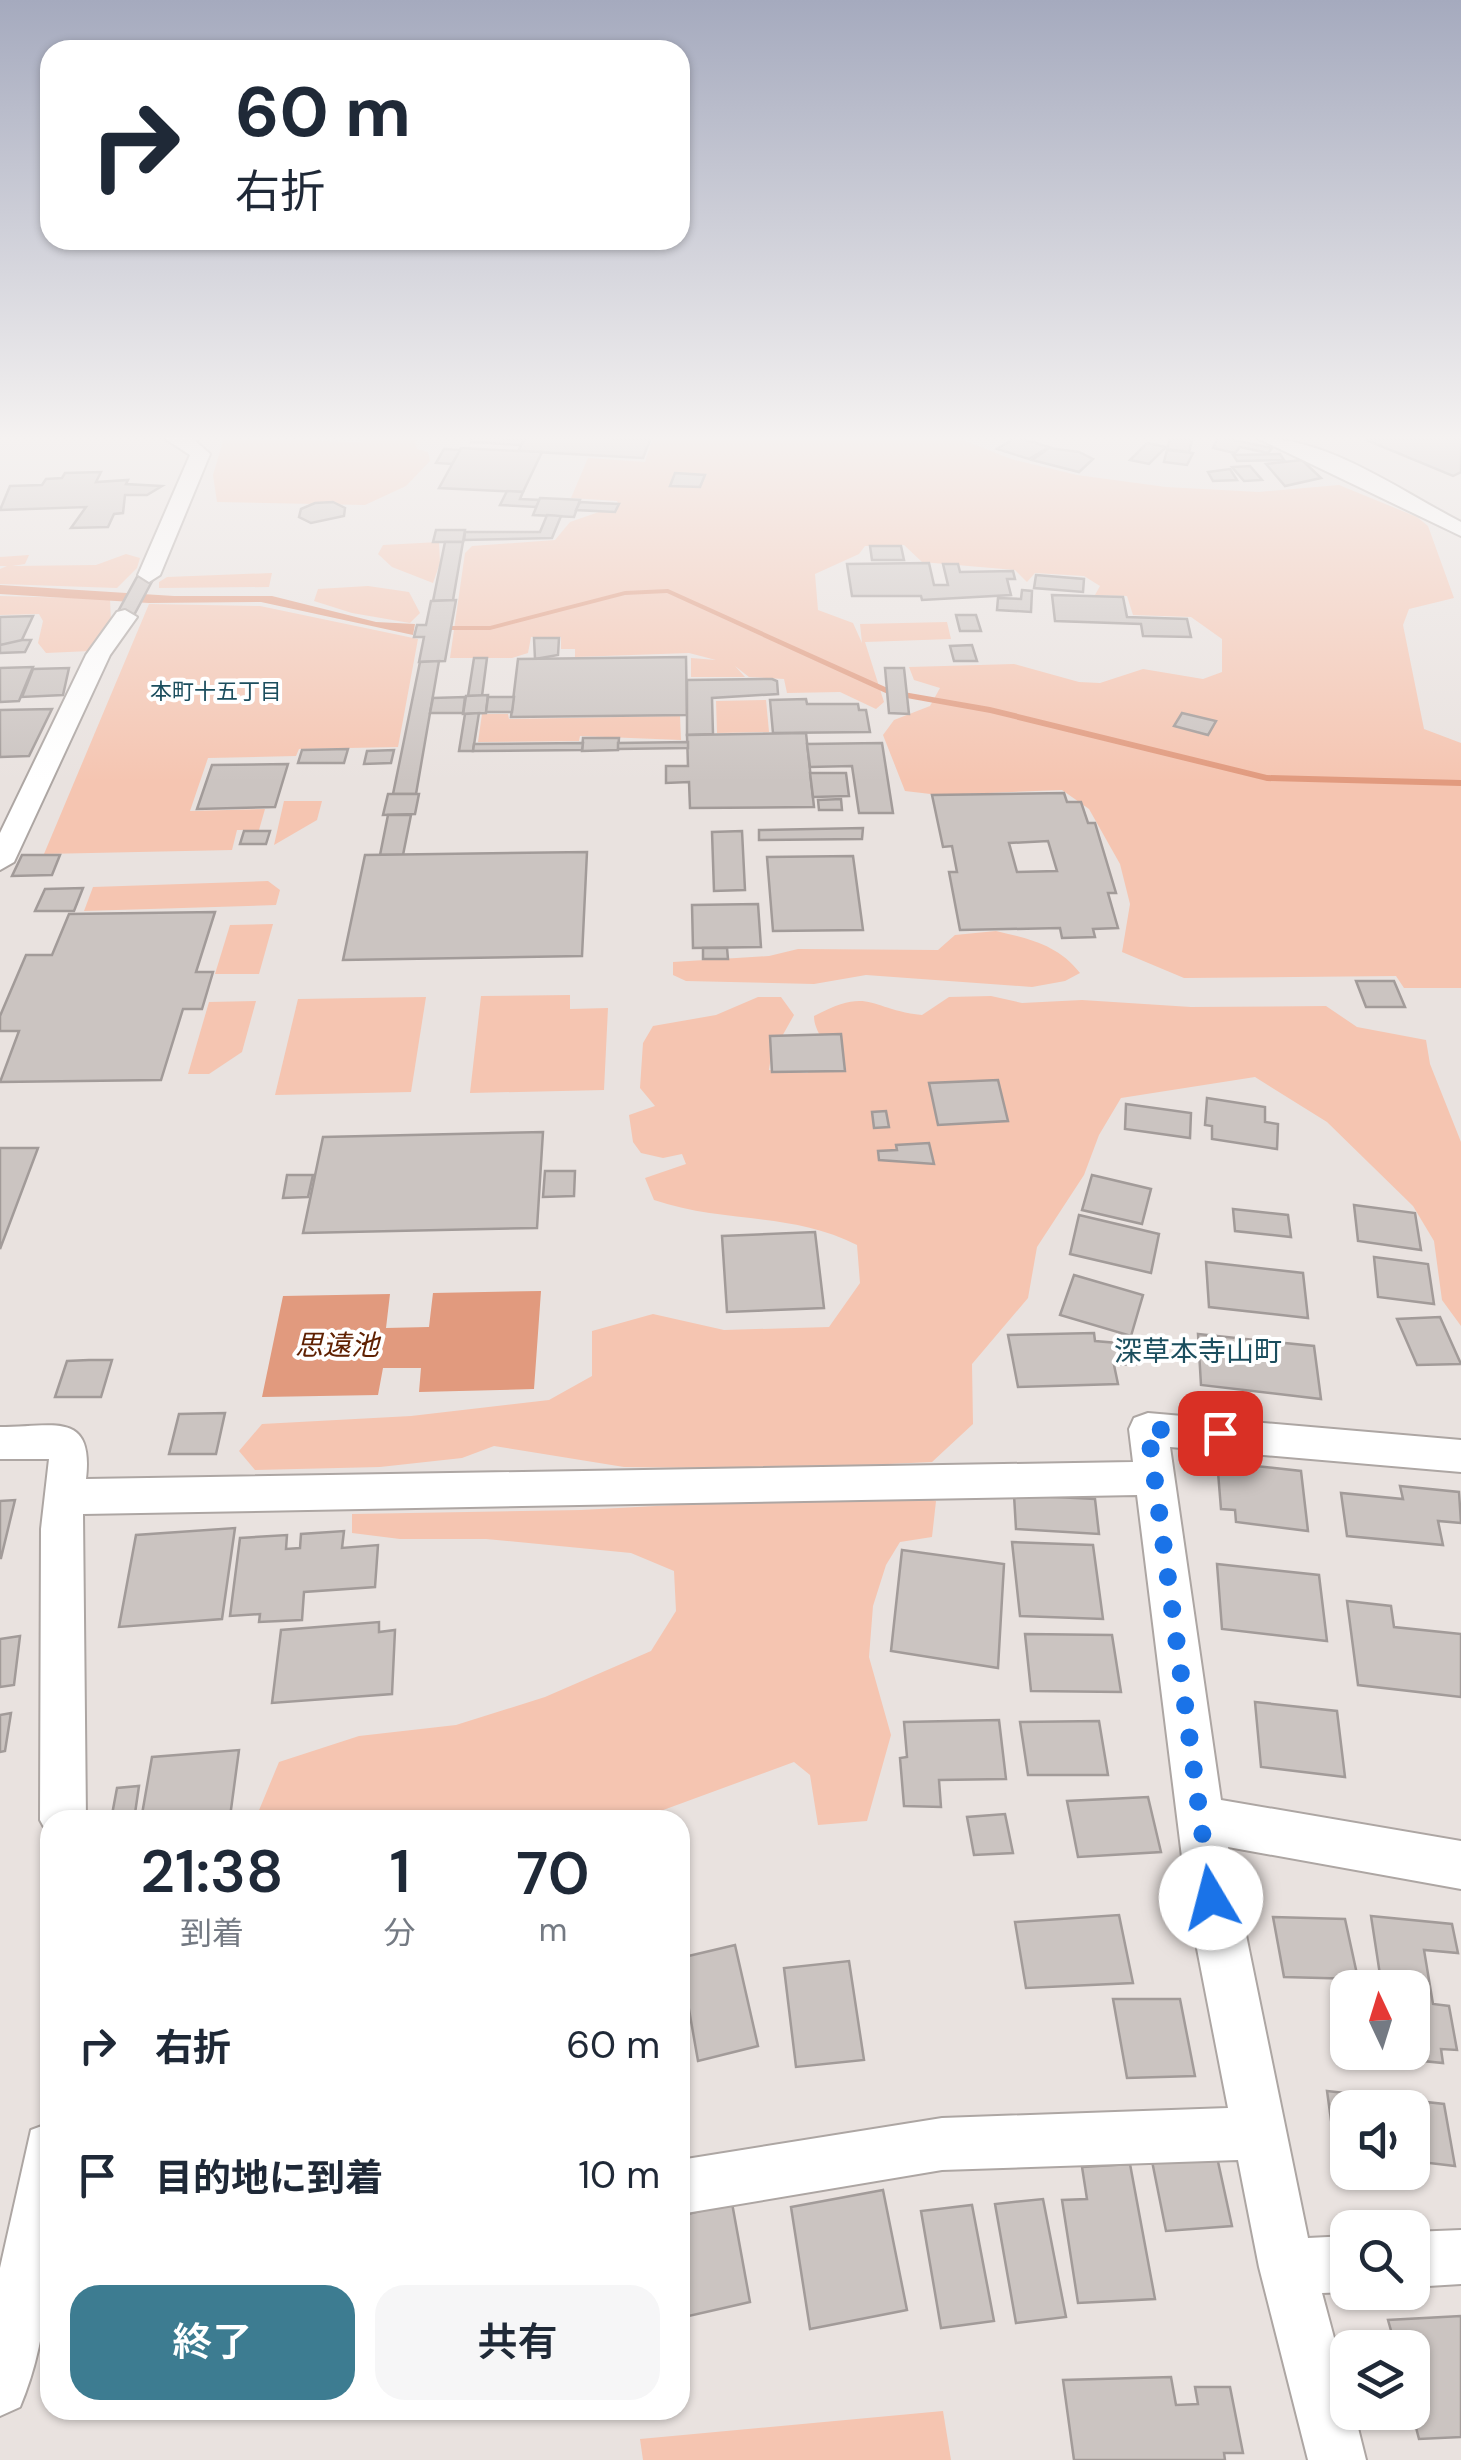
<!DOCTYPE html>
<html lang="ja">
<head>
<meta charset="utf-8">
<style>
	body { margin:0; font-family:"DM Sans","Noto Sans JP",sans-serif; background:#f6f6f7; color:#1f2937; height:100vh; display:flex; flex-direction:column; font-size:38px; white-space:nowrap }
	* { box-sizing:border-box; margin:0 }
	p { font-size:32px; color:#747a83 }
	.icon { flex:none; width:55px; height:55px; fill:none; stroke:currentColor; stroke-width:2; stroke-linecap:round; stroke-linejoin:round }
	.map { position:relative; flex:1; overflow:hidden }
	.panel { position:absolute; left:40px; top:1810px; width:650px; height:610px; display:flex; flex-direction:column; background:#fff; border-radius:30px; box-shadow:0 2px 8px #0004 }
	.panel>* { flex:none }
	.banner { position:absolute; left:40px; top:40px; width:650px; height:210px; border-radius:30px; box-shadow:0 2px 8px #0004; background:#fff; color:#1f2937; overflow:hidden }
	.needle { width:65px; rotate:356deg }
	.tools { position:absolute; left:1330px; top:1970px; display:grid; gap:20px }
	.tools a { display:grid; place-items:center; width:100px; height:100px; border-radius:20px; background:#fff; box-shadow:0 2px 8px #0004; font-size:50px }
	.pin { position:absolute; display:grid; place-items:center; width:85px; height:85px; color:#fff; margin:-42px; border-radius:20px; box-shadow:0 5px 15px #0006 }
	.me { position:absolute; width:110px; margin:-55px; rotate:352deg; stroke-linejoin:round; filter:drop-shadow(0 0 8px #0008) }
	.turn { display:flex; align-items:center; gap:35px; height:210px; padding:0 30px; font-size:45px }
	.turn .icon { width:130px; height:130px; stroke-width:2.5 }
	.turn b { display:block; font-size:70px; line-height:85px }
	.eta { display:flex; justify-content:space-evenly; align-items:center; height:170px; text-align:center }
	.eta b { font-size:60px; font-weight:600; line-height:70px }
	.cta { display:flex; gap:20px; margin-top:auto; padding:20px 30px }
	.cta a { flex:1; height:115px; border-radius:30px; background:#3d7c91; color:#fff; font-size:40px; font-weight:600; line-height:115px; text-align:center }
	.cta a+a { background:#f6f6f7; color:#1f2937 }
	ul { padding:0; list-style:none }
	li { display:flex; align-items:center; gap:30px; height:130px; padding:0 30px }
	li div { flex:1 }
	li b { display:block; font-size:38px }
	li em { font-style:normal }
	.map>svg:first-child { display:block }
	.green { fill:#f5c5b1 }
	.water { fill:#e19a7e }
	.lines { fill:none; stroke-linecap:round; stroke-linejoin:round }
	.stream { fill:#e19a7e; fill-rule:evenodd }
	.building { fill:#cbc4c1; stroke:#a29b99; stroke-width:2.5; fill-rule:evenodd }
	.minor-casing { stroke:#ada6a3; stroke-width:4 }
	.minor { fill:#fff; fill-rule:evenodd }
	.route { stroke:#1a73e8; stroke-width:18; stroke-dasharray:0 32.4 }
	.labels { text-anchor:middle; dominant-baseline:central; stroke-width:8; stroke-linejoin:round; paint-order:stroke }
	.far-neighbourhood-label { font-size:22px; fill:#1b4e5e; stroke:#fff }
	.water-label { font-size:28px; font-style:italic; fill:#5f2102; stroke:#fff }
	.neighbourhood-label { font-size:28px; fill:#1b4e5e; stroke:#fff }
</style>
</head>
<body>
<div class="map">
<svg width="1461" height="2460" viewBox="0 0 1461 2460">
	<rect width="100%" height="100%" fill="#e9e2df"/>
	<!-- green -->
	<g class="green">
		<polygon points="224,438 361,442 364,438 415,438 417,449 428,452 430,461 406,486 365,505 217,502 213,475"/>
		<polygon points="653,438 958,438 1011,459 1077,475 1166,487 1259,492 1339,485 1417,517 1428,526 1454,598 1409,609 1403,625 1424,729 1461,743 1461,988 1404,988 1396,976 1184,978 1122,952 1130,904 1120,864 1089,809 1062,790 939,795 905,791 883,735 894,720 930,706 940,688 914,680 909,667 1014,664 1079,682 1100,683 1143,669 1203,679 1222,672 1222,639 1191,617 1133,615 1127,596 1095,595 1100,586 1084,576 1035,573 1027,582 1015,570 922,562 904,545 865,546 859,554 815,574 818,610 853,623 862,643 860,624 947,622 951,639 865,642 884,702 876,709 840,692 787,693 784,679 749,677 735,666 745,677 691,677 691,658 716,660 689,653 575,657 575,649 561,649 561,637 531,637 528,653 512,658 450,658 465,553 472,546 555,540 570,522 619,505 617,501 571,498 588,458 645,462"/>
		<polygon points="439,542 440,563 433,583 392,567 378,554 383,545"/>
		<polygon points="126,554 140,558 137,568 117,588 0,584 0,569 7,566 0,566 0,557 29,555 25,564 12,566 96,565"/>
		<polygon points="272,573 269,587 159,588 159,582 167,577"/>
		<polygon points="368,586 409,592 420,613 410,623 352,613 314,601 318,589"/>
		<polygon points="0,596 110,599 111,622 90,651 46,653 38,643 43,621 39,614 0,615"/>
		<polygon points="149,604 260,606 418,639 398,747 299,749 296,756 208,758 190,811 265,809 259,830 237,830 232,850 44,854"/>
		<polygon points="766,700 769,732 717,733 716,701"/>
		<polygon points="482,714 508,714 509,719 680,716 681,740 580,736 579,741 478,742"/>
		<polygon points="284,801 322,801 317,820 274,845"/>
		<polygon points="268,881 280,890 276,905 84,911 93,887"/>
		<polygon points="273,924 259,974 215,974 230,925"/>
		<path d="M996,931c34,8 62,14 84,42l-15,8 -33,6 -166,-12 -52,9 -128,-3 -13,-6v-13l96,-6 29,-7 140,1 17,-15z"/>
		<polygon points="570,995 570,1009 608,1008 604,1090 470,1093 481,996"/>
		<path d="M991,996l31,7 60,-3 109,7 135,-1 31,21 69,13 4,24 31,78v184l-19,-26 -8,-59 -21,-35 -86,-84 -72,-45 -134,21 -22,37 -15,40 -47,72 -9,51 -56,66 1,60 -41,38 -153,7 -155,-2 -130,-21 -32,12 -82,9 -125,3 -16,-19 23,-27 149,-8 138,-16 43,-24v-45l61,-17 71,16 105,-3 31,-44 -3,-38c-67,-34 -133,-21 -203,-45l-9,-22 41,-14 -4,-10 -19,4 -22,-5 -8,-11 -4,-27 26,-9 -15,-18 3,-45 10,-17 63,-11 42,-18h23l13,18 -23,41 -2,14 38,3 21,-12c1,-18 -14,-28 -14,-45 57,-30 54,-7 108,-1l27,-18z"/>
		<polygon points="426,997 411,1092 275,1095 298,999"/>
		<polygon points="256,1001 242,1052 209,1074 188,1074 209,1002"/>
		<polygon points="903,1493 936,1501 932,1537 900,1542 886,1565 873,1606 869,1657 891,1735 867,1821 818,1825 810,1775 794,1762 636,1820 255,1820 279,1762 359,1736 456,1725 545,1697 651,1651 676,1611 674,1571 631,1553 486,1539 400,1539 352,1533 352,1514 581,1510"/>
		<polygon points="943,2411 951,2460 643,2460 640,2439"/>
	</g>
	<!-- water -->
	<g class="water">
		<polygon points="0,585 174,596 272,596 376,622 415,624 413,635 261,602 149,603 0,594"/>
		<polygon points="541,1291 534,1389 419,1392 421,1368 383,1368 378,1395 262,1397 283,1296 390,1294 386,1328 429,1327 433,1293"/>
	</g>
	<g class="lines">
		<!-- stream -->
		<polygon class="stream" points="668,589 892,690 990,707 1267,775 1461,780 1461,786 1267,781 990,713 890,695 667,593 625,595 490,630 435,630 431,628 435,626 490,626 625,591"/>
	</g>
	<!-- building -->
	<g class="building">
		<polygon points="473,438 500,438 524,439 522,445 471,442"/>
		<polygon points="606,438 650,440 643,458 518,451 525,438"/>
		<polygon points="1015,438 1020,438 1049,447 1029,459 997,449"/>
		<polygon points="1170,438 1192,440 1189,452 1167,449"/>
		<polygon points="1218,438 1224,438 1272,448 1268,453 1240,447 1235,453 1213,448"/>
		<polygon points="1461,438 1461,472 1453,476 1364,439"/>
		<polygon points="1147,443 1166,447 1149,464 1130,460"/>
		<polygon points="461,448 496,450 542,452 523,492 439,488"/>
		<polygon points="1049,448 1079,452 1093,459 1079,472 1032,460"/>
		<polygon points="444,449 460,450 452,464 436,463"/>
		<polygon points="1167,450 1193,453 1187,465 1164,462"/>
		<polygon points="1280,454 1284,460 1237,461 1233,455"/>
		<polygon points="1302,460 1321,478 1285,486 1266,464"/>
		<polygon points="1250,466 1262,480 1244,481 1232,467"/>
		<polygon points="1230,469 1237,480 1213,481 1208,472"/>
		<polygon points="101,472 96,482 128,480 126,484 162,486 147,495 125,495 123,513 114,514 108,527 71,528 86,507 0,510 10,486 42,485 46,479 62,478 65,473"/>
		<polygon points="675,473 705,475 700,487 670,486"/>
		<polygon points="507,491 523,492 520,499 540,500 536,507 500,505"/>
		<polygon points="540,498 562,499 580,500 574,517 533,515"/>
		<polygon points="333,502 345,508 344,516 311,523 299,517 301,509 315,503"/>
		<polygon points="580,502 597,503 619,504 615,512 576,510"/>
		<polygon points="547,515 561,516 552,538 464,540 465,532 540,532"/>
		<polygon points="436,530 465,530 463,542 433,542"/>
		<polygon points="445,542 463,542 453,600 433,601"/>
		<polygon points="870,546 901,546 904,560 872,560"/>
		<polygon points="929,563 934,585 948,585 943,564 958,564 960,572 1013,571 1015,579 1007,579 1011,595 922,600 921,596 852,596 847,564"/>
		<polygon points="156,574 133,617 115,617 138,575"/>
		<polygon points="1036,575 1084,579 1083,592 1034,588"/>
		<polygon points="1022,590 1032,591 1031,612 997,610 998,598 1021,599"/>
		<polygon points="1052,595 1123,597 1127,617 1187,619 1191,637 1143,636 1141,624 1055,621"/>
		<polygon points="456,600 445,661 419,662 424,637 414,637 417,625 426,625 431,601"/>
		<polygon points="956,615 976,615 981,631 960,631"/>
		<polygon points="33,616 20,644 0,645 0,617"/>
		<polygon points="534,638 559,638 558,655 535,659"/>
		<polygon points="22,640 31,640 25,652 0,653 0,645"/>
		<polygon points="972,645 977,661 954,661 950,646"/>
		<polygon points="686,657 687,715 511,717 518,659"/>
		<polygon points="474,658 487,658 482,696 468,696"/>
		<polygon points="439,661 416,794 393,794 420,662"/>
		<polygon points="33,667 19,701 0,702 0,668"/>
		<polygon points="69,668 63,695 22,697 33,669"/>
		<polygon points="885,668 904,668 909,714 889,713"/>
		<polygon points="772,679 777,681 778,694 712,698 713,734 687,735 687,680"/>
		<polygon points="488,695 486,713 463,714 466,696"/>
		<polygon points="465,697 463,713 430,713 433,698"/>
		<polygon points="488,697 514,697 512,712 486,712"/>
		<polygon points="806,699 807,704 858,704 859,710 866,710 870,732 773,733 770,700"/>
		<polygon points="52,709 29,756 0,757 0,710"/>
		<polygon points="479,713 473,751 459,751 465,714"/>
		<polygon points="1182,713 1216,721 1208,735 1174,726"/>
		<polygon points="806,733 814,807 690,808 689,782 666,783 666,766 688,766 687,735"/>
		<polygon points="583,738 619,738 618,750 582,751"/>
		<polygon points="688,742 688,748 618,749 618,743"/>
		<polygon points="583,743 582,750 473,751 474,744"/>
		<polygon points="882,743 893,813 859,813 852,766 810,767 807,744"/>
		<polygon points="348,749 344,763 298,763 302,750"/>
		<polygon points="394,750 391,763 364,764 367,751"/>
		<polygon points="288,764 275,807 197,809 212,765"/>
		<polygon points="810,773 846,773 849,796 813,797"/>
		<path d="M1064,793l3,9h14l7,21h7l21,70h-8l10,35 -25,1 2,8 -33,1 -2,-10 -100,2 -11,-58h8l-5,-26 -9,1 -11,-52zM1048,841l9,30 -40,1 -8,-29z"/>
		<polygon points="388,794 419,794 415,814 383,815"/>
		<polygon points="841,799 842,810 819,810 818,800"/>
		<polygon points="388,815 411,815 403,855 380,855"/>
		<polygon points="863,828 862,839 759,840 759,830"/>
		<polygon points="244,831 270,831 266,844 240,844"/>
		<polygon points="742,831 745,890 714,891 712,832"/>
		<polygon points="587,852 582,956 343,960 365,855"/>
		<polygon points="22,855 60,855 52,875 12,876"/>
		<polygon points="853,856 863,930 773,931 767,857"/>
		<polygon points="83,888 74,911 35,911 45,889"/>
		<polygon points="758,904 761,947 693,948 692,905"/>
		<polygon points="215,912 196,972 213,972 202,1009 183,1009 161,1080 0,1082 19,1031 0,1031 0,1016 26,955 52,955 69,914"/>
		<polygon points="703,948 727,948 728,959 703,959"/>
		<polygon points="1356,981 1394,981 1405,1007 1366,1007"/>
		<polygon points="841,1034 845,1071 772,1072 770,1036"/>
		<polygon points="998,1080 1008,1121 938,1125 929,1083"/>
		<polygon points="1207,1098 1265,1107 1265,1122 1278,1124 1277,1149 1212,1139 1212,1126 1205,1125"/>
		<polygon points="1126,1104 1191,1113 1190,1138 1125,1129"/>
		<polygon points="886,1111 889,1127 874,1128 872,1112"/>
		<polygon points="543,1132 537,1228 303,1233 323,1137"/>
		<polygon points="929,1143 934,1164 879,1160 878,1151 897,1150 896,1145"/>
		<polygon points="0,1148 38,1148 0,1249"/>
		<polygon points="545,1171 575,1171 574,1196 543,1197"/>
		<polygon points="287,1175 313,1175 308,1197 283,1198"/>
		<polygon points="1092,1175 1151,1189 1142,1224 1082,1210"/>
		<polygon points="1354,1205 1415,1213 1421,1250 1358,1241"/>
		<polygon points="1233,1209 1288,1215 1291,1237 1235,1231"/>
		<polygon points="1079,1215 1159,1234 1151,1273 1070,1254"/>
		<polygon points="815,1232 824,1308 727,1312 722,1236"/>
		<polygon points="1374,1257 1428,1264 1434,1304 1378,1297"/>
		<polygon points="1206,1262 1303,1273 1308,1318 1209,1307"/>
		<polygon points="1074,1275 1143,1295 1131,1336 1060,1315"/>
		<polygon points="1440,1317 1461,1364 1417,1365 1397,1319"/>
		<polygon points="1094,1333 1095,1341 1130,1344 1136,1364 1114,1365 1118,1384 1018,1387 1008,1335"/>
		<polygon points="1198,1334 1314,1346 1321,1399 1201,1385"/>
		<polygon points="89,1360 112,1360 101,1397 55,1397 67,1361"/>
		<polygon points="225,1413 216,1454 169,1454 179,1414"/>
		<polygon points="1237,1464 1301,1471 1308,1531 1236,1522 1235,1510 1221,1509 1218,1472 1237,1473"/>
		<polygon points="1400,1486 1459,1492 1461,1523 1438,1521 1443,1545 1347,1536 1341,1493 1403,1499"/>
		<polygon points="1014,1495 1095,1499 1099,1534 1016,1529"/>
		<polygon points="15,1500 1,1558 0,1558 0,1501"/>
		<polygon points="235,1528 222,1619 119,1627 136,1535"/>
		<polygon points="344,1531 342,1548 378,1545 375,1587 304,1592 302,1620 259,1622 260,1614 230,1616 240,1538 287,1535 286,1549 300,1548 301,1534"/>
		<polygon points="1012,1542 1093,1545 1103,1619 1020,1616"/>
		<polygon points="902,1550 1004,1564 998,1668 891,1651"/>
		<polygon points="1217,1564 1319,1575 1327,1641 1222,1629"/>
		<polygon points="1347,1601 1391,1606 1394,1627 1461,1634 1461,1697 1358,1685"/>
		<polygon points="379,1622 379,1632 395,1630 392,1694 272,1703 281,1630"/>
		<polygon points="1025,1634 1112,1635 1121,1692 1031,1691"/>
		<polygon points="20,1636 14,1685 0,1687 0,1639"/>
		<polygon points="1255,1702 1337,1711 1345,1777 1261,1767"/>
		<polygon points="11,1713 5,1751 0,1752 0,1715"/>
		<polygon points="999,1720 1006,1779 939,1780 941,1807 904,1806 900,1758 907,1757 904,1722"/>
		<polygon points="1099,1721 1108,1775 1028,1775 1020,1722"/>
		<polygon points="239,1750 230,1817 141,1820 152,1757"/>
		<polygon points="139,1786 134,1820 111,1820 117,1788"/>
		<polygon points="1148,1797 1161,1852 1078,1857 1067,1801"/>
		<polygon points="1005,1814 1013,1853 974,1855 967,1817"/>
		<polygon points="1119,1915 1133,1983 1026,1988 1015,1922"/>
		<polygon points="1371,1916 1452,1924 1458,1953 1424,1950 1433,2004 1449,2006 1457,2050 1441,2049 1443,2063 1393,2058 1392,2052 1412,2052 1412,1988 1382,1988"/>
		<polygon points="1273,1917 1345,1919 1358,1979 1284,1977"/>
		<polygon points="735,1945 758,2046 698,2061 680,1958"/>
		<polygon points="849,1961 864,2060 796,2067 784,1968"/>
		<polygon points="1113,1999 1180,1999 1195,2076 1127,2078"/>
		<polygon points="1327,2091 1444,2104 1455,2166 1412,2161 1412,2108 1348,2108 1348,2172 1389,2172 1390,2184 1339,2178"/>
		<polygon points="1217,2157 1232,2226 1166,2231 1152,2161"/>
		<polygon points="1130,2164 1155,2299 1078,2303 1062,2200 1087,2199 1082,2167"/>
		<polygon points="883,2190 907,2310 810,2329 791,2207"/>
		<polygon points="1043,2199 1066,2317 1016,2323 995,2204"/>
		<polygon points="732,2203 750,2302 680,2318 680,2216"/>
		<polygon points="972,2205 994,2321 941,2328 921,2211"/>
		<polygon points="1461,2316 1461,2437 1419,2439 1412,2412 1412,2348 1396,2348 1388,2320"/>
		<polygon points="1171,2377 1176,2405 1198,2404 1195,2387 1230,2387 1243,2453 1224,2453 1225,2460 1074,2460 1063,2380"/>
	</g>
	<g class="lines">
		<!-- minor casing -->
		<g class="minor-casing">
			<g id="minor">
				<polygon points="164,438 192,438 210,454 160,575 149,582 138,575 190,455"/>
				<path d="M1257,438c71,-1 142,52 204,84v14z"/>
				<polygon points="125,610 137,617 110,655 14,862 0,870 0,833 86,655 117,612"/>
				<path d="M1148,1413l313,27v32l-291,-25 51,353 240,41v48l-233,-42 80,391 40,-2v56l-26,1 26,97v22h6l12,48h-58l-49,-193 -21,-107 -296,10 -262,44v-54l262,-42 286,-10 -41,-211 -50,-402 -1054,19 3,306h-36v18l-10,-18 1,-291 8,-70h-49v-32c53,0 94,-17 86,52l1047,-17 -4,-33 5,-11z"/>
				<path d="M50,2123c0,95 8,194 -30,284l-20,9v-148l31,-138z"/>
				<polygon points="1461,2230 1461,2284 1412,2287 1412,2232"/>
			</g>
		</g>
		<!-- minor -->
		<use href="#minor" class="minor"/>
	</g>
	<!-- sky -->
	<linearGradient id="sky" x2="0" y2="1"><stop stop-color="#a5aabe"/><stop offset="0.56" stop-color="#f5f2f1"/><stop offset="1" stop-color="#f5f2f1" stop-opacity="0"/></linearGradient>
	<rect width="1461" height="782" fill="url(#sky)"/>
	<g class="lines">
		<!-- route -->
		<polyline class="route" points="1211,1898 1148,1429 1220,1433"/>
	</g>
	<g class="labels">
		<!-- far-neighbourhood labels -->
		<g class="far-neighbourhood-label">
			<text x="216" y="691">本町十五丁目</text>
		</g>
		<!-- water labels -->
		<g class="water-label">
			<text x="337" y="1345">思遠池</text>
		</g>
		<!-- neighbourhood labels -->
		<g class="neighbourhood-label">
			<text x="1198" y="1351">深草本寺山町</text>
		</g>
	</g>
</svg>
<div class="tools">
<a><svg class="needle" viewBox="-14 -14 28 28"><path d="M0-13l5 13h-10z" fill="#e53935"/><path d="M0 13l5-13h-10z" fill="#747a83"/></svg></a>
<a><svg class="icon" aria-label="sound" viewBox="0 0 24 24"><path d="M4 9h4l5-4v14l-5-4H4zM17 9q2 3 0 6"/></svg></a>
<a><svg class="icon" aria-label="search" viewBox="0 0 24 24"><circle cx="10" cy="10" r="6"/><path d="M15 15l6 6"/></svg></a>
<a><svg class="icon" aria-label="layers" viewBox="0 0 24 24"><path d="M12 4l9 5-9 5-9-5zM3 14l9 5 9-5"/></svg></a>
</div>
<div class="pin" style="left:1220px;top:1433px;background:#d93025"><svg class="icon" aria-label="arrive" viewBox="0 0 24 24"><path d="M6 21V4h12l-3 4 3 4H6"/></svg></div>
<svg class="me" style="left:1211px;top:1898px" viewBox="-20 -20 40 40"><circle r="19" fill="#fff"/><path d="M0-13L10 11 0 6-10 11z" fill="#1a73e8"/></svg>
<div class="banner">
<div class="turn"><svg class="icon" aria-label="right" viewBox="0 0 24 24"><path d="M7 20v-9h11M14 6l5 5-5 5"/></svg><div><b>60 m</b>右折</div></div>
</div>
<section class="panel">
<div class="eta">
<div><b>21:38</b><p>到着</p></div>
<div><b>1</b><p>分</p></div>
<div><b>70</b><p>m</p></div>
</div>
<ul>
<li><svg class="icon" aria-label="right" viewBox="0 0 24 24"><path d="M7 20v-9h11M14 6l5 5-5 5"/></svg><div><b>右折</b></div><em>60 m</em></li>
<li><svg class="icon" aria-label="arrive" viewBox="0 0 24 24"><path d="M6 21V4h12l-3 4 3 4H6"/></svg><div><b>目的地に到着</b></div><em>10 m</em></li>
</ul>
<div class="cta"><a>終了</a><a>共有</a></div>
</section>
</div>
</body>
</html>
